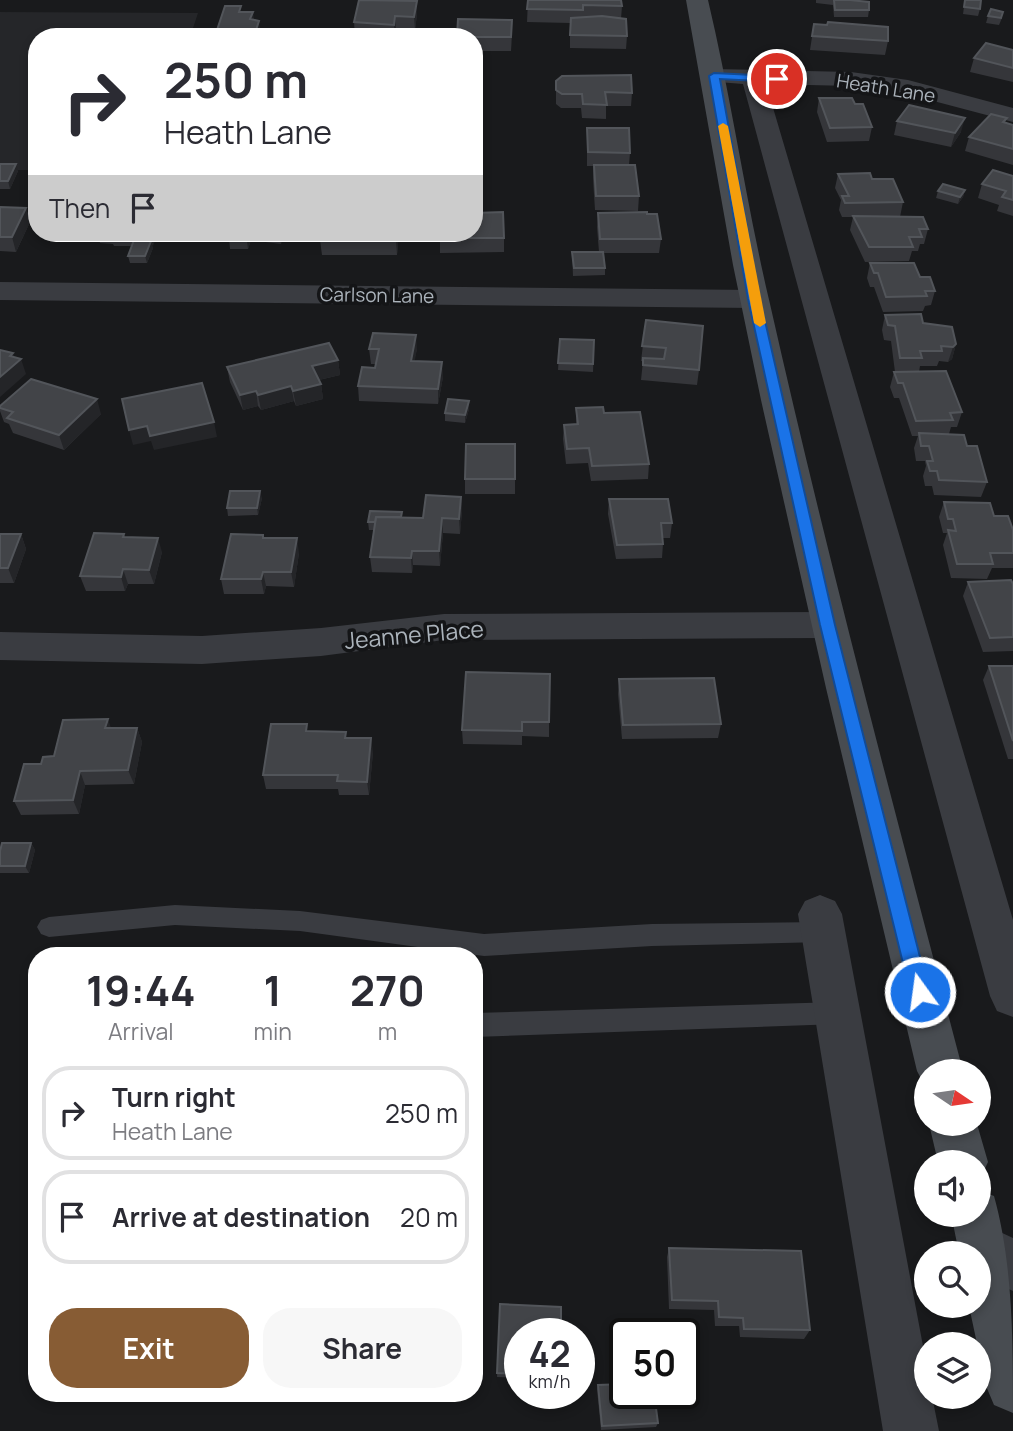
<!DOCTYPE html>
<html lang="en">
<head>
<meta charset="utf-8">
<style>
	body { margin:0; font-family:Manrope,sans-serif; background:#f7f7f7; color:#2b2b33; height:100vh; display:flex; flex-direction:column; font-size:26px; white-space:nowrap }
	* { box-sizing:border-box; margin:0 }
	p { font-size:23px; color:#7c7c81 }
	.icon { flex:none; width:38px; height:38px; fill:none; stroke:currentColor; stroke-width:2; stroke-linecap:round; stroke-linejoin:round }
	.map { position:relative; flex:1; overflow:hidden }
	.side { position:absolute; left:28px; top:947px; width:455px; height:455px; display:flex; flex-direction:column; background:#fff; border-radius:28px; box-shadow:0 4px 10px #0003 }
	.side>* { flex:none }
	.guide { position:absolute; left:28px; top:28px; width:455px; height:214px; border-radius:28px; box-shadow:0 4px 10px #0003; background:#fff; color:#2b2b33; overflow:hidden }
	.needle { width:46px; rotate:103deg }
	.fabs { position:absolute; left:914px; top:1059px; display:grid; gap:14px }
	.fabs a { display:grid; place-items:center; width:77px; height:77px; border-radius:50%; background:#fff; box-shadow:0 4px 10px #0003; font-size:35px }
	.speed { position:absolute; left:504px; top:1318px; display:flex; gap:14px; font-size:35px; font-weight:700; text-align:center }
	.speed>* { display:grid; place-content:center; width:91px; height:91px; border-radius:50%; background:#fff; box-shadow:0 4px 10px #0003; line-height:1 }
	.speed small { font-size:18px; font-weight:400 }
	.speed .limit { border:4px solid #111; border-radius:10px; background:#fff; color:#111 }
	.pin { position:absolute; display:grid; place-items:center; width:60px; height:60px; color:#fff; margin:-30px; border:4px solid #fff; border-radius:50%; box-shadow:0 2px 7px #0007 }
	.me { position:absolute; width:77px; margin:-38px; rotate:346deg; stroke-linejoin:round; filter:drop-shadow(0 0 5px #0008) }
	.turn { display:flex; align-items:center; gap:24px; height:147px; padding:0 21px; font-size:32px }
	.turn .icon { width:91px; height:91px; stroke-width:2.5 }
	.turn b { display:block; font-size:49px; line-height:60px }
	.then { display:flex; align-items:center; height:66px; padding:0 21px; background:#0003; gap:14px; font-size:26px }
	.eta { display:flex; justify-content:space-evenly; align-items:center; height:119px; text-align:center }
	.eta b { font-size:42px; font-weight:700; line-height:49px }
	.action { display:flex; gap:14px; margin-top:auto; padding:14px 21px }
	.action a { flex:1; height:80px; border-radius:28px; background:#875c34; color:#fff; font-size:28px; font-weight:700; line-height:80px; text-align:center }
	.action a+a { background:#f7f7f7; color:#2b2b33 }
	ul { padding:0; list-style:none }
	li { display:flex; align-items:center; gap:21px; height:94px; margin:0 14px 10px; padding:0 7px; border:4px solid #e1e1e2; border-radius:28px }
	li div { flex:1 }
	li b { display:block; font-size:26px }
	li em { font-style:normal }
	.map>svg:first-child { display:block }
	.built { fill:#252629 }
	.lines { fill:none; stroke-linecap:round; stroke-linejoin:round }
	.service { fill:#3a3c41; fill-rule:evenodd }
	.minor { fill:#3a3c41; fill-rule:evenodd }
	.secondary { fill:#484c51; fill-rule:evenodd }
	.wall { fill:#35363a }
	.shaded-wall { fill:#242528 }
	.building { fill:#424448; stroke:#52555a; stroke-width:2 }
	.route { fill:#1a73e8; stroke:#114b97; stroke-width:2 }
	.slow { fill:#f59e0b }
	.labels { text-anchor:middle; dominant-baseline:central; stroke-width:7; stroke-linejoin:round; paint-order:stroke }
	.far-street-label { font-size:19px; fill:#abb3bb; stroke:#141517 }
	.street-label { font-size:23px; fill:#abb3bb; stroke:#141517 }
</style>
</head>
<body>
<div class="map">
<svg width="1013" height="1431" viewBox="0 0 1013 1431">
	<rect width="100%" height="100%" fill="#191a1c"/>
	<!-- built -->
	<polygon class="built" points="0,12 198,13 190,37 37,37 37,170 0,170"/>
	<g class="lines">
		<!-- service -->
		<g class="service">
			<polygon points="175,905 300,911 484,934 652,924 823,922 831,925 835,932 831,939 823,942 652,946 484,956 300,931 175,925 49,937 41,934 37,927 41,920 49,917"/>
			<polygon points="839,1002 848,1005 851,1013 848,1021 839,1024 474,1037 474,1013"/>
		</g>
		<!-- minor -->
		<g class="minor">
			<polygon points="714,69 851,72 908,80 1013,108 1013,122 907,94 851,86 766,84 1013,920 1013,1017 997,1011 990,996 743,84 706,81 702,76 706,71"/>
			<polygon points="0,282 754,290 764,293 768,299 764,305 754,308 0,300"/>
			<polygon points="827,612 840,616 845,625 840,634 827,638 444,640 321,656 202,664 0,660 0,632 202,636 321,628 444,614"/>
			<polygon points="820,895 835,901 842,914 926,1362 926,1396 932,1396 939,1431 883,1431 798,914 805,901"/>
			<polygon points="985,1225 1013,1238 1013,1291 978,1275 978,1253 960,1253 967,1233"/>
		</g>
		<!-- secondary -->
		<g class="secondary">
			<path d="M686,0h22c24,101 38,203 62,304 58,257 126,512 193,767h-37v17l-9,-17 -91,-383 -65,-288 -28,-135z"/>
			<polygon points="929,1124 977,1124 988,1162 980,1179 978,1180 978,1162 938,1162"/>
			<path d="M978,1190l16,6c19,68 19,145 19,217l-19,-8 -8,-19 -17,-80h9v-53h-19l-8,-39h27z"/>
		</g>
	</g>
	<!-- wall -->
	<g class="wall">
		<polygon points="528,0 622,6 621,19 627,36 626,49 570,48 570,23 527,22"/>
		<polygon points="816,0 850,0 869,10 868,17 834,17 833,5 816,3"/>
		<polygon points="965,0 980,9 978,16 963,14"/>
		<polygon points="417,1 417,14 415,30 396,30 395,37 355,36 354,22"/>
		<polygon points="988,16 1002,18 999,25 986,23"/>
		<polygon points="814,24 888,41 885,55 810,50"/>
		<polygon points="512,34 511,51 474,51 474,37"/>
		<polygon points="1013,50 1013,82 970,72 974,58"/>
		<polygon points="556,81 632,93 631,106 606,106 606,119 582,118 581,108 561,108 556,104"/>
		<polygon points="819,98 855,104 872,127 869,141 827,142 817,112"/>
		<polygon points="1007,118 1005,123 1013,125 1013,165 965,151 969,137"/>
		<polygon points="897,121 961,132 951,147 894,135"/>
		<polygon points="587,128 630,153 629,165 639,196 638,211 595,210 593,179 593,166 587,166"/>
		<polygon points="0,164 18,171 10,189 0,189"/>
		<polygon points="838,174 872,179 903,202 900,217 928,229 924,244 920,244 918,251 912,251 909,261 865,262 850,230 853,217 842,217 839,210 841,200 835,188"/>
		<polygon points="1013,176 1013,216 997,211 999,205 978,198 982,184"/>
		<polygon points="965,190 963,197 958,204 936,198 938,191"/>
		<polygon points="0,207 26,208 30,222 16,252 0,251"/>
		<polygon points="598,213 647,214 661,239 659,253 604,253 605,268 605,275 573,276 572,252 599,252 597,227"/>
		<polygon points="97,233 158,233 152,246 153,248 147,263 130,263 128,256 132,246 114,246 113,244 100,243"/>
		<polygon points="218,233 283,233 283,235 281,244 251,240 248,249 230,249 229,238 219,238"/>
		<polygon points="399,233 397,255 322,255 320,240"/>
		<polygon points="440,233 504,238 504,252 440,253"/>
		<polygon points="870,263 920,277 935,291 931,305 925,306 923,311 883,312 874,287 870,287 867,278"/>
		<polygon points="885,315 923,323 956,344 952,359 948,362 939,361 937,366 920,366 919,372 962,412 957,427 951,427 949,434 967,446 987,482 981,497 934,495 932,486 925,486 923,476 926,466 925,461 916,461 914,448 918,436 912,436 899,398 894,398 890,387 894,372 895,372 891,341 884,340 882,330"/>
		<polygon points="646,320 699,370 697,385 641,380 643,361 641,361"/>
		<polygon points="560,339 594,340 593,372 558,370"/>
		<polygon points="369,349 417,349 414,361 443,377 438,404 359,401 358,386 375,368 376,364 371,364"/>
		<polygon points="338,360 340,375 319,380 321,384 323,399 296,406 294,401 261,410 258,406 243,410 230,382 227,367"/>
		<polygon points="0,406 101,414 64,450 13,433 9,424 4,422 0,411"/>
		<polygon points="576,408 604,413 649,464 648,479 591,481 588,463 566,464 563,439 564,425 576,424"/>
		<polygon points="469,409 465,423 445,421 445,413"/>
		<polygon points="515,444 515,494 465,494 465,479"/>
		<polygon points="461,497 462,511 460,534 443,533 440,566 413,565 412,573 372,572 370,557 374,530 369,530 368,522 402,517 423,518"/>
		<polygon points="262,498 258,515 228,516 227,508"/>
		<polygon points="609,499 672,523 670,538 663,538 663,544 662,558 616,559 608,514"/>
		<polygon points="944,502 994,516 1013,530 1013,568 992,568 987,579 951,578 943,545 947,533 943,533 939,517"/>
		<polygon points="0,534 21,534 26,549 14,583 0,583"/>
		<polygon points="124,534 125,537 162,552 154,584 128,584 125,591 86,591 80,576"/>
		<polygon points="263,535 263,538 299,553 294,587 266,586 264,594 224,594 221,579"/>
		<polygon points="968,582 1013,584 1013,651 983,652 963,596"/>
		<polygon points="989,666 1013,666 1013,759 1008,759 983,680"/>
		<polygon points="466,672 549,722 549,737 522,736 522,745 463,744 462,730"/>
		<polygon points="619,679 721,724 718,738 622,739 618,694"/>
		<polygon points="111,728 137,728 142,742 134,784 85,785 79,814 21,815 14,801 41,764 54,756"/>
		<polygon points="308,731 347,738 373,752 369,795 339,795 338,789 266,789 263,775"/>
		<polygon points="31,843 35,850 29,873 0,873 0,851"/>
		<polygon points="669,1248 810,1330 804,1339 740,1337 739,1326 715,1326 714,1310 669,1309 667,1257"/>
		<polygon points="500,1304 520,1334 520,1378 497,1377"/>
		<polygon points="598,1385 658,1423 656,1427 601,1430 597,1389"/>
	</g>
	<!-- shaded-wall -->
	<g class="shaded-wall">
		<polygon points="417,1 417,14 415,30 414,17"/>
		<polygon points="253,12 255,26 259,21 261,35 260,37 246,37"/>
		<polygon points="395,16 396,30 395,37 394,25"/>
		<polygon points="965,118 961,132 951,147 955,133"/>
		<polygon points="16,164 18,171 10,189 8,181"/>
		<polygon points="965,190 963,197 958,204 960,197"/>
		<polygon points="26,208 30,222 16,252 12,237"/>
		<polygon points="150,233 158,233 153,246"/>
		<polygon points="246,233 250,233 251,240 248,249"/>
		<polygon points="279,233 283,233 281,244"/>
		<polygon points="397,233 399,233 397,255 396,240"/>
		<polygon points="151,241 153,248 147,263 145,256"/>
		<polygon points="416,335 417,349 412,376 411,361"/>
		<polygon points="956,344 952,359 948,362 953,347"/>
		<polygon points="13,353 16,363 21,359 26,374 0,397 0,377 10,356"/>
		<polygon points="338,360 340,375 314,381 312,366"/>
		<polygon points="442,362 443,377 438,404 438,389"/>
		<polygon points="321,384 323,399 296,406 293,391"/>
		<polygon points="291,386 294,401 261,410 258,395"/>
		<polygon points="256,391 258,406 243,410 240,395"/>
		<polygon points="97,399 101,414 64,450 59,435"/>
		<polygon points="469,401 469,409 465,423 465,415"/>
		<polygon points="214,422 217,437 154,450 151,441 133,445 129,430 147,426"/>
		<polygon points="260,491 262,498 258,515 257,508"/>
		<polygon points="461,497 462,511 460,534 459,519"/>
		<polygon points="442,518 443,533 440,566 439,551"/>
		<polygon points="21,534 26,549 14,583 8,568"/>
		<polygon points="158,538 162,552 154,584 149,570"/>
		<polygon points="297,538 299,553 294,587 291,572"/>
		<polygon points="412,551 413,565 412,573 411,558"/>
		<polygon points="123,569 128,584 125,591 121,577"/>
		<polygon points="263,572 266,586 264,594 261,579"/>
		<polygon points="108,719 113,734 105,728"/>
		<polygon points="137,728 142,742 134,784 128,770"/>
		<polygon points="371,738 373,752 369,795 367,782"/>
		<polygon points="80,771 85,785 79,814 73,800"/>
		<polygon points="31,843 35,850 29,873 25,866"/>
	</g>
	<!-- building -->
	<g class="building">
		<polygon points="359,0 417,1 414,17 395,16 394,25 354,22"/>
		<polygon points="528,0 621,0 622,6 583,5 583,10 527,9"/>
		<polygon points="834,0 850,0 869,2 869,10 835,10"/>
		<polygon points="965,0 981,0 980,9 964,7"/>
		<polygon points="225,6 241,6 239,12 253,12 250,19 259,21 256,30 247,33 246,37 204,37 207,30 217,30"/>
		<polygon points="991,9 1003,12 1001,18 988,16"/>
		<polygon points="602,16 626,19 627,36 570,35 571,18"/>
		<polygon points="458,19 512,20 511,37 457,37"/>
		<polygon points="828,22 888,27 888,41 812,36 814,24 827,25"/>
		<polygon points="986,43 1013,50 1013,68 974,58"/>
		<polygon points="631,75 632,93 605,92 607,105 583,104 582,94 562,94 556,90 556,81 562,76"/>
		<polygon points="819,98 852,98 855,104 863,104 872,127 830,128"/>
		<polygon points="909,105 965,118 955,133 897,121"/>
		<polygon points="991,114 1007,118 1003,122 1013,125 1013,149 969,137"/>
		<polygon points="587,128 629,128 630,153 588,152"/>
		<polygon points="0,164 16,164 8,181 0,181"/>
		<polygon points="594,165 635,165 639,196 596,196"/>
		<polygon points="993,170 1013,176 1013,200 1002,197 1006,191 982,184"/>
		<polygon points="870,173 872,179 893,179 903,202 845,203 842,196 849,196 838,174"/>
		<polygon points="943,184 965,190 960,197 938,191"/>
		<polygon points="0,207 26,208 12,237 0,237"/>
		<polygon points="503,212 504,238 439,238 440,233 474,233 474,213"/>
		<polygon points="647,212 647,214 657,214 661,239 600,239 598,213"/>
		<polygon points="853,216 923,217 928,229 919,229 922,237 909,237 913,247 869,247"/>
		<polygon points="228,233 246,233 246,235 228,234"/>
		<polygon points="321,233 397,233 396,240 320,240"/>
		<polygon points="134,240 151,241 145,256 128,256"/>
		<polygon points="572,252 603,252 605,268 574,268"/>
		<polygon points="870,263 914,263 920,277 930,277 935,291 925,291 927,296 886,297 878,273 874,273"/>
		<polygon points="921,314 923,323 952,327 956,344 953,347 941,346 942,351 920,351 922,358 900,358 895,326 888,325 885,315"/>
		<polygon points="646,320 703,326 699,370 643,365 643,358 664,359 666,348 642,346"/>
		<polygon points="373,333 416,335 411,361 442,362 438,389 358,386 362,367 375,368 379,349 369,349"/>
		<polygon points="560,339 594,340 593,364 558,363"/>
		<polygon points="329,343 338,360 312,366 321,384 293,391 291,386 258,395 256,391 240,395 227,367"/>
		<polygon points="0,350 13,353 10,356 21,359 0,377"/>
		<polygon points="946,371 962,412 950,413 953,420 916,421 903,383 898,383 894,372"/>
		<polygon points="31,379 97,399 59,435 7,418 13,412 0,408 0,406"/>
		<polygon points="202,383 214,422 150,436 147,426 129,430 122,399"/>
		<polygon points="448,399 469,401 465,415 445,413"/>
		<polygon points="603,407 604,413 640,412 649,464 592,466 589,448 567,449 564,425 578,424 576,408"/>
		<polygon points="919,433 964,435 967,446 977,446 987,482 939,480 937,471 930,471 927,461 933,461 929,446 921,446"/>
		<polygon points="466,444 515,444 515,479 465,479"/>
		<polygon points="230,491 260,491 257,508 227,508"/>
		<polygon points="426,495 461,497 459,519 442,518 439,551 412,551 411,558 370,557 376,517 423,518"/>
		<polygon points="609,499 668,499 672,523 661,523 663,544 617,545"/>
		<polygon points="944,502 990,503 994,516 1008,516 1013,530 1013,553 990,553 993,564 957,564 948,530 956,531 953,519 948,519"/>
		<polygon points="370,511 402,512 401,517 376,517 375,522 368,522"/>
		<polygon points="94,533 124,534 123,537 158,538 149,570 123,569 121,577 80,576"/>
		<polygon points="0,534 21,534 8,568 0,568"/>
		<polygon points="231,534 263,535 263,538 297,538 291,572 263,572 261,579 221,579"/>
		<polygon points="1011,580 1013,584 1013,637 990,638 968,582"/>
		<polygon points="989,666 1013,666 1013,741"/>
		<polygon points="466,672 550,674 549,722 522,722 522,731 462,730"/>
		<polygon points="714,678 721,724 623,725 619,679"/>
		<polygon points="108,719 105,728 137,728 128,770 80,771 73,800 14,801 24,764 41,764 43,757 54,756 63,720"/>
		<polygon points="271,724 307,724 306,731 346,732 345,738 371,738 367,782 337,781 338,775 263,775"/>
		<polygon points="2,843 31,843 25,866 0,866 0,851"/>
		<polygon points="669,1248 801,1251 810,1330 744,1329 743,1318 719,1317 718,1301 672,1300"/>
		<polygon points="500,1304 561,1307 561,1334 520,1334 520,1374 497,1373"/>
		<polygon points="625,1384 625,1393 654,1393 658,1423 602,1426 598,1385"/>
	</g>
	<!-- route -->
	<polygon class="route" points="714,73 777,76 782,79 777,82 720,79 760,299 835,625 929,992 926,998 920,1001 913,998 910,992 820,625 748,299 709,76"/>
	<!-- slow -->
	<polygon class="slow" points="723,123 728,126 766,323 760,327 754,323 718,126"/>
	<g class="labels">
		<!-- far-street labels -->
		<g class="far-street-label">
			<text transform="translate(886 88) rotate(9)">Heath Lane</text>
			<text transform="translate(377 295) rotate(1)">Carlson Lane</text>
		</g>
		<!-- street labels -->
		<g class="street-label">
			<text transform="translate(414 634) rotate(-5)">Jeanne Place</text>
		</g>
	</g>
</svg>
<div class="fabs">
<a><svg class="needle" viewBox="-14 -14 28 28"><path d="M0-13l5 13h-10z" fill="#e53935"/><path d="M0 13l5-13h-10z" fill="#7c7c81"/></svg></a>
<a><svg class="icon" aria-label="sound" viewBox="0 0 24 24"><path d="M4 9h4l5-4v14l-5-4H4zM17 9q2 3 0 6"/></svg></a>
<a><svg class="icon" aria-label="search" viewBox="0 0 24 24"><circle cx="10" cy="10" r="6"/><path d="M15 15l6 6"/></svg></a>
<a><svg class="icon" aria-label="layers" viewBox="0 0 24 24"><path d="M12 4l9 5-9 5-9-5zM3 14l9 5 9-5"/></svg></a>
</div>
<div class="speed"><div>42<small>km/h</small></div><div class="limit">50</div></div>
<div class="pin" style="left:777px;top:79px;background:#d93025"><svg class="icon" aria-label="arrive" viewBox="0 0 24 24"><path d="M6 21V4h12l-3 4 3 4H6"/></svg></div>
<svg class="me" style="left:920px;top:992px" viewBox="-20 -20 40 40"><circle r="17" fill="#1a73e8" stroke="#fff" stroke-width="3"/><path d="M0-11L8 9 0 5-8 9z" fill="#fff"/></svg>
<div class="guide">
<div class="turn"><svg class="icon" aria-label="right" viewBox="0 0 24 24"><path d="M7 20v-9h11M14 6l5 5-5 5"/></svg><div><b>250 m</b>Heath Lane</div></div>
<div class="then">Then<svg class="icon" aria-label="arrive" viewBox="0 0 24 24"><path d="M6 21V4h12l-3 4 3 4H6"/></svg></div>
</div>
<section class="side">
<div class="eta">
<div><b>19:44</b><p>Arrival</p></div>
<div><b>1</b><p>min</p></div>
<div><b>270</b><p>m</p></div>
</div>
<ul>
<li><svg class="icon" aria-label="right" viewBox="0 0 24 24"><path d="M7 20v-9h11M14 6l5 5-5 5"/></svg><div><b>Turn right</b><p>Heath Lane</p></div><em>250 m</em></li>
<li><svg class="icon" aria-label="arrive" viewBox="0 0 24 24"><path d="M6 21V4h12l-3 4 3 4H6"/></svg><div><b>Arrive at destination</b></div><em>20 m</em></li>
</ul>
<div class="action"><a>Exit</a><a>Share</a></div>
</section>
</div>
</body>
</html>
